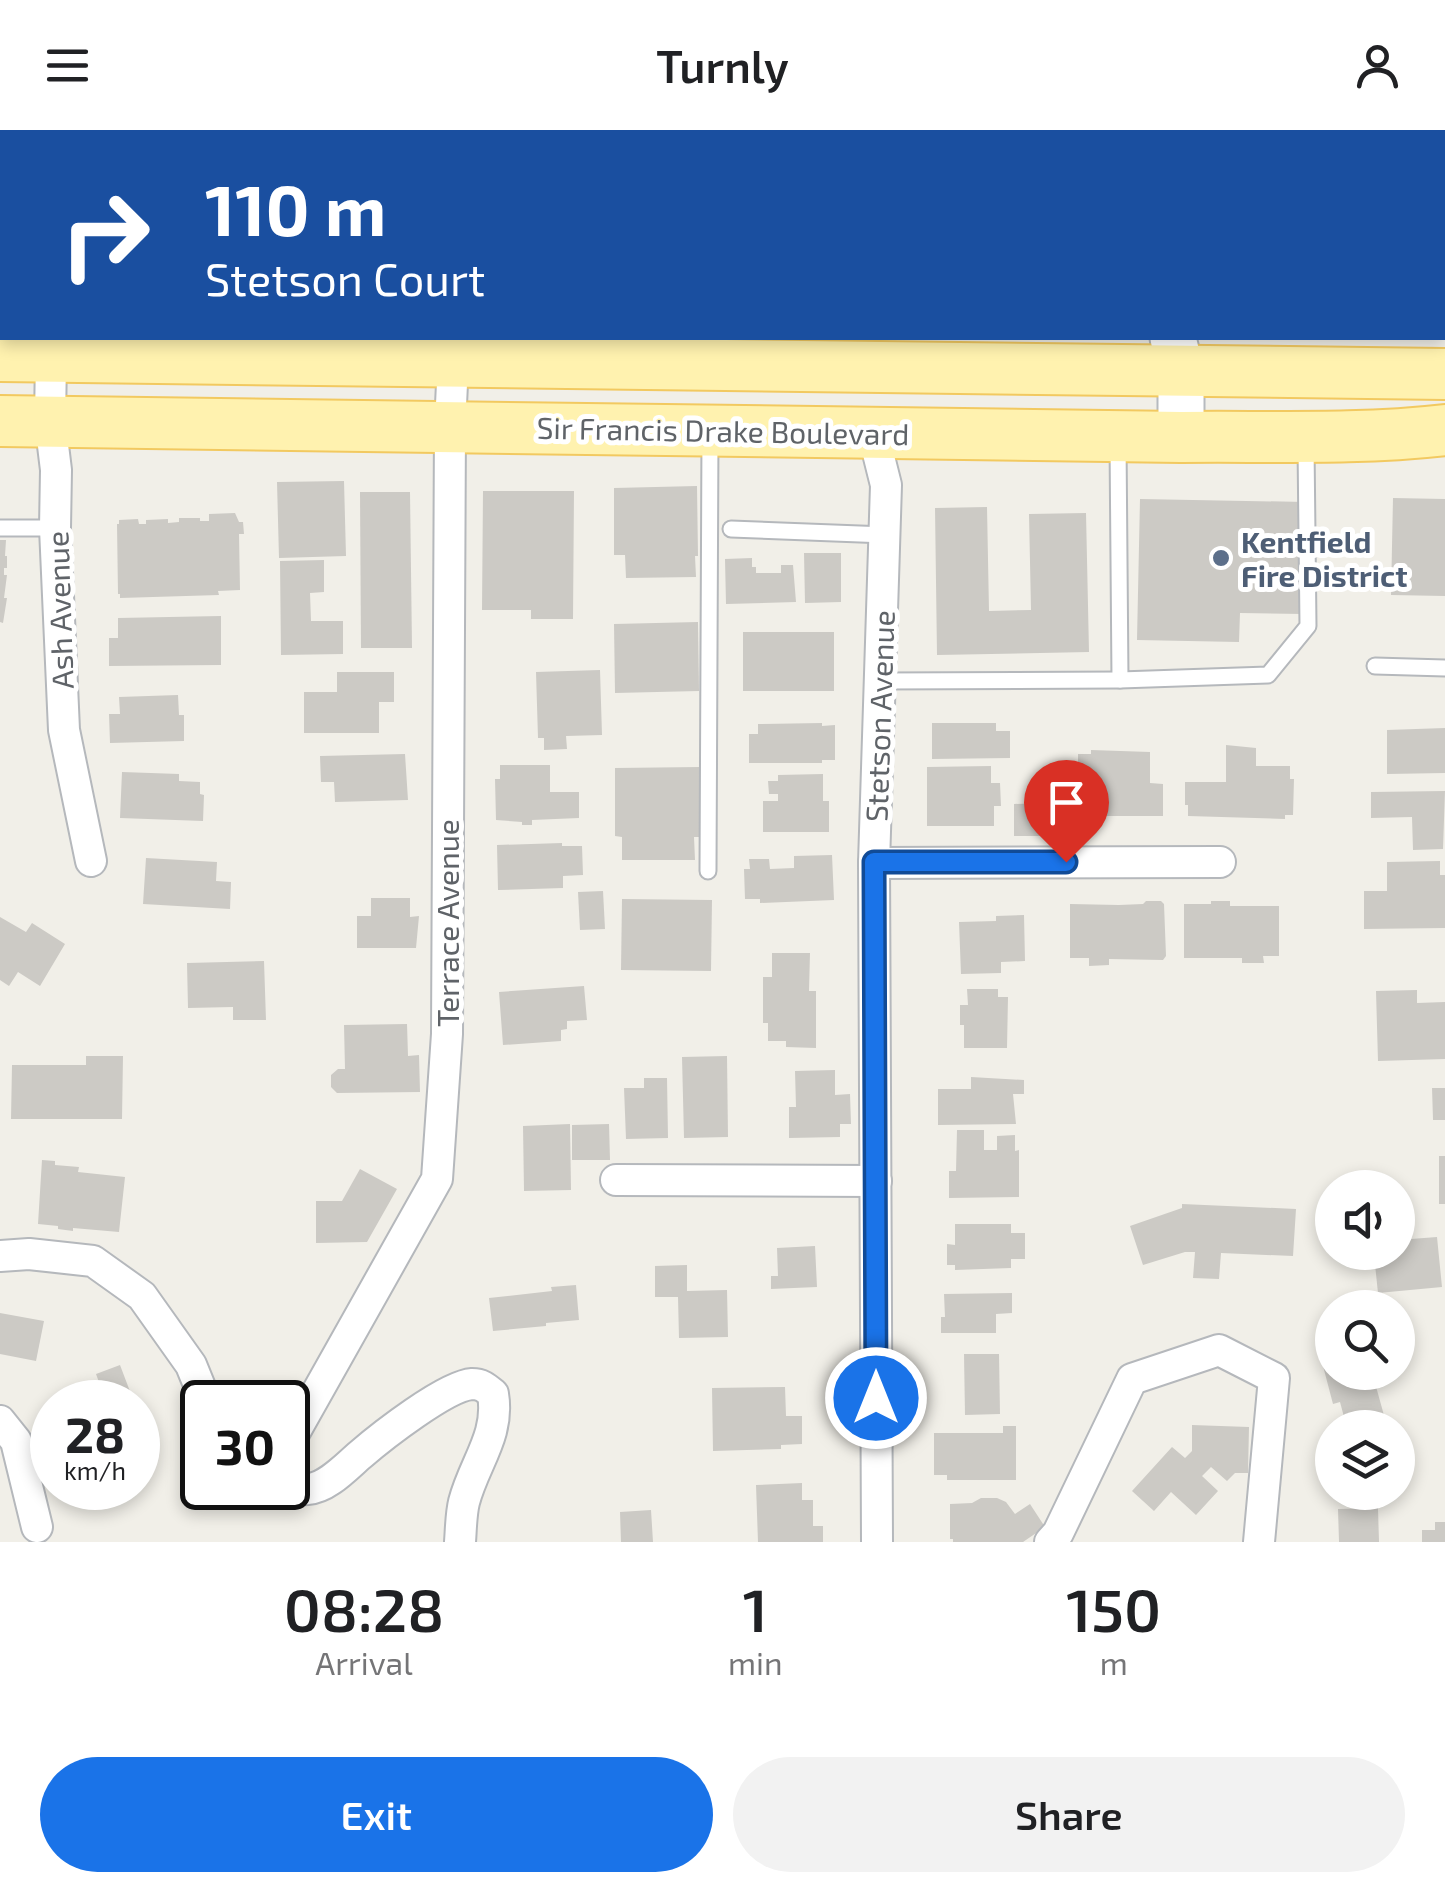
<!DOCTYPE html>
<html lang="en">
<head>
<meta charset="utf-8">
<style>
	body { margin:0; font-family:"Exo 2",sans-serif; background:#f2f2f2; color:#202124; height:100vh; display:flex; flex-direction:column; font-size:38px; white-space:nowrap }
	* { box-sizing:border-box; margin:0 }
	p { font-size:32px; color:#757577 }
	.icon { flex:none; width:55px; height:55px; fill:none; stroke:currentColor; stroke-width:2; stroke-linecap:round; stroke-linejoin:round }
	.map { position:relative; height:1412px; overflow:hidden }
	.details { display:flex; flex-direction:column; background:#fff; flex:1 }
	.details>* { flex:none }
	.guide { position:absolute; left:0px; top:0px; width:1445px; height:210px; box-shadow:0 5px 15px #0003; background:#1a4fa0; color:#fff; overflow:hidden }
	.fabs { position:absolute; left:1315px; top:1040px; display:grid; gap:20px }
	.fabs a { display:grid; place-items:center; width:100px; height:100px; border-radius:50%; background:#fff; box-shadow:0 5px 15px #0003; font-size:50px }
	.speed { position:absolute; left:30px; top:1250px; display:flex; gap:20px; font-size:50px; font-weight:700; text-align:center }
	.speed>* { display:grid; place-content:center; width:130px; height:130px; border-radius:50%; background:#fff; box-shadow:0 5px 15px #0003; line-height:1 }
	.speed small { font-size:25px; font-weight:400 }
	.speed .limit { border:5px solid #111; border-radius:15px; background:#fff; color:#111 }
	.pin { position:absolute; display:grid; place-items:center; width:85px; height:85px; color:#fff; margin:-102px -42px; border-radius:50% 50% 50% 0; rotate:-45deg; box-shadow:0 0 10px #0007 }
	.pin .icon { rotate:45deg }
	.me { position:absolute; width:110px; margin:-55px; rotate:0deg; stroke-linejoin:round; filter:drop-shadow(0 0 8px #0008) }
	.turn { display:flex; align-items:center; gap:35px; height:210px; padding:0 40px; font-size:45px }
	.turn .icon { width:130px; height:130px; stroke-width:2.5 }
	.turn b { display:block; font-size:70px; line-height:85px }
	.eta { display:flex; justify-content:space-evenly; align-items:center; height:170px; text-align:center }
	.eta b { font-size:60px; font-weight:600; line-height:70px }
	.cta { display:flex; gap:20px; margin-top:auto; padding:20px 40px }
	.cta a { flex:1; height:115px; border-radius:60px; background:#1a73e8; color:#fff; font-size:40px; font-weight:600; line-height:115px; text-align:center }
	.cta a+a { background:#f2f2f2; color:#202124 }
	header { display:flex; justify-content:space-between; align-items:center; height:130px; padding:0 40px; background:#fff; font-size:45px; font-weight:600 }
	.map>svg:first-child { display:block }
	.education { fill:#e1ded6 }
	.building { fill:#cccac5 }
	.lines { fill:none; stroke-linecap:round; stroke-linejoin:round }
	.service-casing { stroke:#b5b8bc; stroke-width:19 }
	.minor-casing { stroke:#b5b8bc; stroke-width:34 }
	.secondary-casing { stroke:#b6babf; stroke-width:49 }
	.primary-casing { stroke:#f2c960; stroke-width:54 }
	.service { stroke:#fff; stroke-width:15 }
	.minor { stroke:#fff; stroke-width:30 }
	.secondary { stroke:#fff; stroke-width:45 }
	.primary { stroke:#fff2af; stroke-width:50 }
	.route-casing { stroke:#114b97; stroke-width:25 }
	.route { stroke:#1a73e8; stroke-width:18 }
	.service-dot { fill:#5c6f8a; stroke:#fff; stroke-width:4 }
	.labels { text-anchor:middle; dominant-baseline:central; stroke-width:10; stroke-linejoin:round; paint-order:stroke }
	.street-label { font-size:30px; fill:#5f6368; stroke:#fff }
	.service-label { font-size:30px; font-weight:bold; fill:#4e5e75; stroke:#fff; text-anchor:start }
</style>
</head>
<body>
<header><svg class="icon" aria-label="menu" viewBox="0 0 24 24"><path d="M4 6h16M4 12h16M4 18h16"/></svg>Turnly<svg class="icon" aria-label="person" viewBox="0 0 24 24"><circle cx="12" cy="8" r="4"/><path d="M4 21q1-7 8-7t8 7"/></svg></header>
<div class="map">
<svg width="1445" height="1412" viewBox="0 0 1445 1412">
	<rect width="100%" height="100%" fill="#f1efe8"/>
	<!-- education -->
	<polygon class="education" points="1130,0 1445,0 1445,199 1442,199 1442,2 1131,2"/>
	<!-- building -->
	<g class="building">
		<polygon points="344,351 346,426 279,428 277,352"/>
		<polygon points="697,356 698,426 695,426 696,447 626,448 625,425 614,425 614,358"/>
		<polygon points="483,361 574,361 573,489 531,489 531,480 482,480"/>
		<polygon points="360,362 410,362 412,518 361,518"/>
		<polygon points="1393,368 1445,369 1445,466 1391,465"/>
		<polygon points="1140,369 1305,372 1303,484 1240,483 1239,512 1137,510"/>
		<polygon points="987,377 989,481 1031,480 1029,384 1086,383 1089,522 937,525 935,378"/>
		<polygon points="235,383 239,392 243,392 244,404 239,404 240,460 218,461 219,465 120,468 120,464 118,464 117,394 119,394 119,390 138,389 139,394 146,394 146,390 168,389 168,393 179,392 179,388 200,388 200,391 209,391 209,384"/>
		<polygon points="0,410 6,410 5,426 7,426 7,438 4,438 4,445 7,445 4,468 7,468 3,493 0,492"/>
		<polygon points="804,423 841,423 841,472 805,473"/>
		<polygon points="752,428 752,437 756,437 756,443 781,443 781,435 793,435 796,472 726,474 725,429"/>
		<polygon points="324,430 324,462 310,463 311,491 343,491 343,524 281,525 280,431"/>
		<polygon points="221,486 221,535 109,536 109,508 118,508 118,488"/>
		<polygon points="698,492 699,561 615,563 614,494"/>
		<rect x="743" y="502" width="91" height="59"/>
		<polygon points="600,540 602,605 566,606 567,619 544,620 544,608 538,608 536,542"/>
		<polygon points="337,542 394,542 394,572 379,572 379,603 304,603 304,562 337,562"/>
		<polygon points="178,565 179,585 184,585 184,611 110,613 109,584 120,584 119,567"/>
		<polygon points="822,593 822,596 835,595 835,630 822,630 822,633 749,633 749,604 758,604 758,594"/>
		<polygon points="932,593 996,593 996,601 1010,601 1010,628 932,629"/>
		<polygon points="1445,598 1445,643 1387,644 1387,600"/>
		<polygon points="1226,615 1256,618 1256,636 1290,636 1290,649 1294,649 1293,685 1285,685 1285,689 1188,686 1188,675 1185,675 1185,652 1226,652"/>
		<polygon points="1091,620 1150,622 1150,653 1163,654 1163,686 1101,686 1101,690 1059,688 1057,652 1059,652 1059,637 1078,637 1078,624 1091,624"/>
		<polygon points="405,624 408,670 335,672 334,652 321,652 320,626"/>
		<polygon points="500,635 550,635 550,662 579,662 579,688 532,690 532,695 522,695 522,692 496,690 495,649 500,649"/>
		<polygon points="991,636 991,653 1000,653 1001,676 994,676 994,696 927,696 927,637"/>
		<polygon points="700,637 700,707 694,707 695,730 622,730 622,707 615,706 615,638"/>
		<polygon points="122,642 179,644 179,651 200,652 200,664 204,665 203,691 120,688"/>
		<polygon points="823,644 823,671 829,671 829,702 763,702 763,671 778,671 778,664 769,664 768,651 778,651 778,645"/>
		<polygon points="1445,661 1443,719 1413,720 1412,687 1371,688 1371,662"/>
		<polygon points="1045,673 1044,706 1014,706 1014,674"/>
		<polygon points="562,713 562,716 582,716 583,745 563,746 563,758 498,760 497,715"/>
		<polygon points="832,725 834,770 760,773 760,769 745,769 744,739 750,739 749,729 769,729 770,739 794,738 794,726"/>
		<polygon points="146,728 217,732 216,751 231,752 230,779 143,774"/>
		<polygon points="1440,731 1440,745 1445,745 1445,798 1364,799 1364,761 1387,761 1387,732"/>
		<polygon points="603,761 605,799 580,800 578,762"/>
		<polygon points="371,768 410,768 410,787 419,786 416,818 357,818 357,786 371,786"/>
		<polygon points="622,769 712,770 711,841 621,840"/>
		<polygon points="1146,771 1161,771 1164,774 1166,826 1163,830 1109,829 1109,835 1089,836 1089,828 1070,828 1070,774 1119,775 1143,774"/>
		<polygon points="1211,771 1230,771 1230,776 1279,776 1279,826 1263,826 1264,833 1242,833 1242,828 1184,828 1184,774 1211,774"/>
		<polygon points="1024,785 1025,831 1001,832 1001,843 961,844 959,792 996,791 996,786"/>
		<polygon points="0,787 26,802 32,793 65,814 40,856 18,842 9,856 0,850"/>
		<polygon points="772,823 810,823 809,861 816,861 816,918 786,917 786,911 768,911 768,893 763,893 763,847 772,847"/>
		<polygon points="264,831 266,890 233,890 233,877 188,878 187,833"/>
		<polygon points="584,856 587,890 567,891 567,899 561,900 561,911 503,915 499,862"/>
		<polygon points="967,859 998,859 998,867 1008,867 1007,918 964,918 964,895 960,895 960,875 968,875"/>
		<polygon points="1417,860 1417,873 1445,872 1445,929 1378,931 1376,861"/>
		<polygon points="407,894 408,926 419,925 420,962 337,963 331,957 331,945 338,939 345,939 344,895"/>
		<polygon points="86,926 123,926 122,989 11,989 12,935 86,935"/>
		<polygon points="727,926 728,1007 684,1008 682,927"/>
		<polygon points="835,940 835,965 850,964 851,994 840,994 840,1007 789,1008 789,977 796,977 795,941"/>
		<polygon points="971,947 1024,950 1024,964 1013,964 1016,994 938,995 938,959 971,959"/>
		<polygon points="644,948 667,948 668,1008 626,1009 624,958 644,958"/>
		<polygon points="1432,958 1445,958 1445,990 1433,990"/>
		<polygon points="570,994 571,1060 524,1061 523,996"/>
		<polygon points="609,994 610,1030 572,1030 572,995"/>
		<polygon points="957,1000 984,1000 984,1020 997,1020 997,1006 1015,1005 1015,1021 1019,1020 1019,1067 949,1068 949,1041 956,1041"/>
		<rect x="1439" y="1026" width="6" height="48"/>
		<polygon points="42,1030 55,1031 55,1035 79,1037 78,1042 125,1047 119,1102 73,1098 73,1101 58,1099 58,1096 38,1094"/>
		<polygon points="360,1039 397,1059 367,1112 316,1113 316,1071 342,1071"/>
		<polygon points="1182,1074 1296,1079 1293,1126 1221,1123 1219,1149 1193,1148 1195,1122 1185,1122 1143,1135 1130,1096 1182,1078"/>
		<polygon points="955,1094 1011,1094 1011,1103 1025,1103 1025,1129 1011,1129 1011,1138 955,1140 955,1135 947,1135 947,1114 955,1115"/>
		<polygon points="1437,1107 1442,1157 1378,1163 1374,1125 1398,1122 1398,1110"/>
		<polygon points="815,1116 817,1157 771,1159 771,1146 778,1146 777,1118"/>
		<polygon points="687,1135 687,1161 727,1160 728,1207 679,1208 678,1167 655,1167 655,1136"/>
		<polygon points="576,1155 579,1190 546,1193 546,1196 493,1201 489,1168 552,1161 551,1157"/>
		<polygon points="1012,1163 1012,1183 996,1184 996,1203 941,1203 941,1187 945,1187 944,1164"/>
		<polygon points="0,1183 44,1191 36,1231 0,1224"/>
		<polygon points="964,1224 999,1224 1000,1284 965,1285"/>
		<polygon points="1332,1234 1332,1242 1372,1242 1385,1289 1347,1298 1340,1272 1333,1274 1323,1236"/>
		<polygon points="120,1235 134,1272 83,1272 80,1263 100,1255 96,1244"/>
		<polygon points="785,1257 786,1286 802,1286 802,1314 781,1315 781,1319 713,1321 712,1258"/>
		<polygon points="138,1282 150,1316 138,1321"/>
		<polygon points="1192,1295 1249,1297 1248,1343 1235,1343 1227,1351 1211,1337 1202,1346 1218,1361 1196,1385 1171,1362 1154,1381 1132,1361 1172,1317 1185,1328 1192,1321"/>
		<polygon points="1003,1296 1016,1296 1016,1350 947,1350 947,1345 934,1345 934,1303 1003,1303"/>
		<polygon points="802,1353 802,1370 813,1370 813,1396 823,1396 823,1412 758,1412 756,1355"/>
		<polygon points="981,1368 997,1368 1006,1372 1015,1384 1030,1374 1045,1397 1023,1412 953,1412 953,1409 950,1409 950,1374 972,1373"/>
		<polygon points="1378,1378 1379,1412 1339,1412 1338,1379"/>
		<polygon points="651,1380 653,1412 621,1412 620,1382"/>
		<polygon points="1435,1392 1445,1392 1445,1412 1422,1412 1422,1400 1435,1400"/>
	</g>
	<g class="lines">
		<!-- service casing -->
		<g class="service-casing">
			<g id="service">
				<polyline points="805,0 818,2"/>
				<polyline points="0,78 2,77"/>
				<polyline points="0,174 2,217"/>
				<polyline points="1118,311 1120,550 1268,545 1308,496 1306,315"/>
				<polyline points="0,398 55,398"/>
				<polyline points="731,399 886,405"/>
				<polyline points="1375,536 1445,538"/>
				<polyline points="881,551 1120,550"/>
				<polyline points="708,741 710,305"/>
			</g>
		</g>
		<!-- minor casing -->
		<g class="minor-casing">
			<g id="minor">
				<polyline points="51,227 50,291 56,340 55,398 64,600 91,731"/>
				<polyline points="873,303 886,355 874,733 877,1412"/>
				<polyline points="874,733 1220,732"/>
				<polyline points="616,1050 876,1051"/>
				<polyline points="0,1126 29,1124 93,1131 142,1166 191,1235 206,1272"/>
				<polyline points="0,1291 16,1311 37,1397"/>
				<polyline points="288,1314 437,1049 447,904 450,296 453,232"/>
				<path d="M288,1351c6,5 12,9 20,8 19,-1 39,-23 52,-34 22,-19 86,-69 112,-71 10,0 14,4 21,10 7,42 -19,69 -29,108 -3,12 -3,27 -4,40"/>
				<polyline points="1050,1412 1058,1403 1132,1249 1219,1220 1274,1248 1259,1412"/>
			</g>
		</g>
		<!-- secondary casing -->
		<g class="secondary-casing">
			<g id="secondary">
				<polyline points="1086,0 1087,2"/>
				<polyline points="1173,208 1181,241 1181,307"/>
			</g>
		</g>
		<!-- primary casing -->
		<g class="primary-casing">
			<g id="primary">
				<polyline points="0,226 1445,244"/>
				<path d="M0,291l1181,16c87,-1 177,3 264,-7"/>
			</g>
		</g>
		<!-- service -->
		<use href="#service" class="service"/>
		<!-- minor -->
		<use href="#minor" class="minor"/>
		<!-- secondary -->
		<use href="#secondary" class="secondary"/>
		<!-- primary -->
		<use href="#primary" class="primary"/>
	</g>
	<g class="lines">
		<!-- route casing -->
		<g class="route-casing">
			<polyline id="route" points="876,1268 874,732 1066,732"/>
		</g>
		<!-- route -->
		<use href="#route" class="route"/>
	</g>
	<!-- markers -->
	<circle class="service-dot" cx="1221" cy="428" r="10"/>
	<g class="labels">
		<!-- street labels -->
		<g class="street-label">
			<text transform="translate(723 300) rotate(1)">Sir Francis Drake Boulevard</text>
			<text transform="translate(59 480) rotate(-92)">Ash Avenue</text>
			<text transform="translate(879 586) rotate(-88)">Stetson Avenue</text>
			<text transform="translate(447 793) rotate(-90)">Terrace Avenue</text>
		</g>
		<!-- service labels -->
		<g class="service-label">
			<text x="1241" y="411">Kentfield<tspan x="1241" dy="34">Fire District</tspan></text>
		</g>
	</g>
</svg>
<div class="fabs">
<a><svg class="icon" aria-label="sound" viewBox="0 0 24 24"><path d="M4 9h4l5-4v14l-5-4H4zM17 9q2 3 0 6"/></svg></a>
<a><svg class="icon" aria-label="search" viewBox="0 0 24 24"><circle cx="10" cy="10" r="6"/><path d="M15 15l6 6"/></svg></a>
<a><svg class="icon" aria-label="layers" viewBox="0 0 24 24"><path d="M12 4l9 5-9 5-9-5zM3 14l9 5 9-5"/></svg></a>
</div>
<div class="speed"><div>28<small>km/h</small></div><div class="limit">30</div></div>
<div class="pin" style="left:1066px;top:732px;background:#d93025"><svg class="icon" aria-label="arrive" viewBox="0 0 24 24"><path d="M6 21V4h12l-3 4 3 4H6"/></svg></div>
<svg class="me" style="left:876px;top:1268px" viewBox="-20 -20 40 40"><circle r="17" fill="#1a73e8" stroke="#fff" stroke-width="3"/><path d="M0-11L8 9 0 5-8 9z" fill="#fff"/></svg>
<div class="guide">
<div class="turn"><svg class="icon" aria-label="right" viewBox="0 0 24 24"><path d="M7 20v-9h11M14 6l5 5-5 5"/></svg><div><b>110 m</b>Stetson Court</div></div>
</div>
</div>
<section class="details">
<div class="eta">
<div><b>08:28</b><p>Arrival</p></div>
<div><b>1</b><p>min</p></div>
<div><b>150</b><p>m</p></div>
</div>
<div class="cta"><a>Exit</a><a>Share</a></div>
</section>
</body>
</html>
